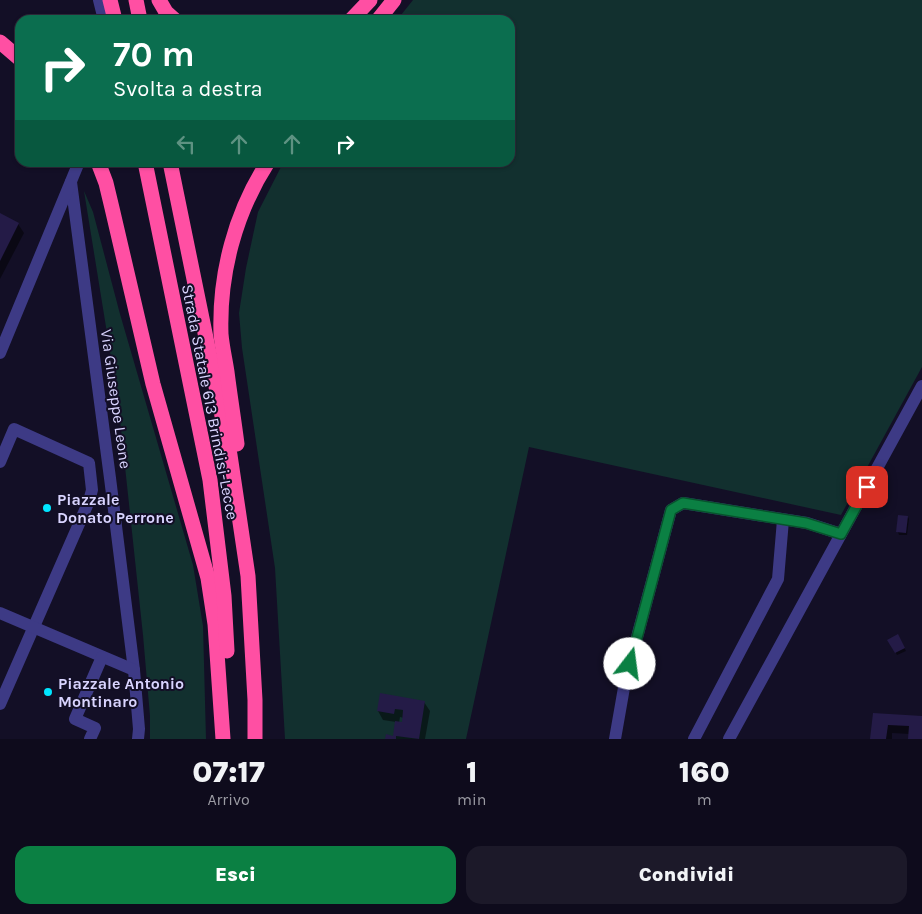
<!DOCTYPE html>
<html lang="it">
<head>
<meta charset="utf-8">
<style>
	body { margin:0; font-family:Karla,sans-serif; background:#1c1929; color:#f1f3f6; height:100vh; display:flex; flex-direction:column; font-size:19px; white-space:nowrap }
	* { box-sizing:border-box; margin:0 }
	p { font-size:16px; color:#9b9ba3 }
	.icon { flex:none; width:28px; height:28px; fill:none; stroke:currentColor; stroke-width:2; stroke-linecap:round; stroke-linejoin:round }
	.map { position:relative; height:739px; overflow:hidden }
	.side { display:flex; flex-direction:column; background:#0e0b1c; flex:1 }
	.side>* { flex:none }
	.guide { position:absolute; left:15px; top:15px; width:500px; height:152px; border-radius:15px; box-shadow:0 1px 4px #0004,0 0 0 1px #2e2b3b; background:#0b6e4f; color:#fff; overflow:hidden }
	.pin { position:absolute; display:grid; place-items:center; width:42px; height:42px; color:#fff; margin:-21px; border-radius:10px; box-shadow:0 2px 8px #0006 }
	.me { position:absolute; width:55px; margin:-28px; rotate:15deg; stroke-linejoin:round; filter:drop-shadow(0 0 4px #0008) }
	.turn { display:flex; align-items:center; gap:18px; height:105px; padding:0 15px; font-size:22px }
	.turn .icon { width:65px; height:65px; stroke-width:2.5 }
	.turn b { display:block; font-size:35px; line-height:42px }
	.lanes { display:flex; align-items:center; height:48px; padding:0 15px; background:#0003; justify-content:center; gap:25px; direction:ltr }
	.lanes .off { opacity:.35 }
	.eta { display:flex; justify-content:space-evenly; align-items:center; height:85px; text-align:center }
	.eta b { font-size:30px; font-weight:800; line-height:35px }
	.action { display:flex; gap:10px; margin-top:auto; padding:10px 15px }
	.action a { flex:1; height:58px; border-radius:15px; background:#0b8043; color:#fff; font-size:20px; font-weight:800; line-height:58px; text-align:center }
	.action a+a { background:#1c1929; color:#f1f3f6 }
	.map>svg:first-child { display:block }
	.green { fill:#12302f }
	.shadow { fill:#0007; fill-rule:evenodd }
	.building { fill:#241b47 }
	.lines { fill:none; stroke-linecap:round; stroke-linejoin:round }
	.minor { stroke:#3d3a85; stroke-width:12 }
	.highway { stroke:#ff4fa3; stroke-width:15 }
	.route-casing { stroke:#07532c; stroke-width:12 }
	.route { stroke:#0b8043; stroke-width:9 }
	.poi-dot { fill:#00e5ff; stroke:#130f26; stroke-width:2 }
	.labels { text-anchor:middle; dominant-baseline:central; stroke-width:4; stroke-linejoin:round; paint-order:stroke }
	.street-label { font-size:16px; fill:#d9d4ff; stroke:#130f26 }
	.poi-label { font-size:16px; font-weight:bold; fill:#d9d4ff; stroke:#130f26; text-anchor:start }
</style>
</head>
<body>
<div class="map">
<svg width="922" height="739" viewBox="0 0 922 739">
	<rect width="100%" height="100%" fill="#130f26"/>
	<!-- green -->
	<g class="green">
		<polygon points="413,0 922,0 922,367 841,515 529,447 466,739 285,739 275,568 242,348 239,313 246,268 258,212 283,163 510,162 510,20 397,20"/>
		<polygon points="84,191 93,212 120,314 193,565 203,626 206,739 150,739 150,716 143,635 118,401"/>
	</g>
	<!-- shadow -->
	<g class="shadow">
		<polygon points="0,215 18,224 24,233 0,279"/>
		<polygon points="908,517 909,519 907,535 899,535 898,532"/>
		<polygon points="898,636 906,651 897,655 889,640"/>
		<path d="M424,702l6,9 -5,28h-38l8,-2 1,-15 -13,-2 -5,-9zM400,717l4,1 -1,6 -4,-1z"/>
		<polygon points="874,715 922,718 922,739 909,739 910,734 892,733 892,739 872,739"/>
	</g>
	<!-- building -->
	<g class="building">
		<polygon points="0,213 19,223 0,261"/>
		<polygon points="898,515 908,516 906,533 896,532"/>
		<polygon points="898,634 905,648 895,653 887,640"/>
		<polygon points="380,693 425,701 419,739 396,736 396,739 385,739 386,734 393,736 395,721 402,722 403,710 395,709 394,714 377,711"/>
		<polygon points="873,713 922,716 922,739 908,739 909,726 888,725 886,739 870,739"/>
	</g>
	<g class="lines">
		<!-- minor -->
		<g class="minor">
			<polyline points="99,0 104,20"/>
			<polyline points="71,182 110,478 134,670 139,729 138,739"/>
			<polyline points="0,353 79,162"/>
			<polyline points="0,462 14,429 89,463 92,490 89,501 0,704"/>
			<polyline points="0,613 134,670"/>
			<polyline points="90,739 95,728 75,719 102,657"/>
			<polyline points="615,739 625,682 671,510 683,503 807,523 841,534"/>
			<polyline points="694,739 778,579 783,520"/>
			<polyline points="729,739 922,386"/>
		</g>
		<!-- highway -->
		<g class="highway">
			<polyline points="110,0 115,20"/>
			<polyline points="136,0 140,20"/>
			<polyline points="159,0 166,12 175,20"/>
			<polyline points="351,20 370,0"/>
			<polyline points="378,20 394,0"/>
			<polyline points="0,42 20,59"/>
			<polyline points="98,162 106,183 112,208 153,384 208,578 215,624 223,739"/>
			<polyline points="145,162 210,480 224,596 227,651"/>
			<polyline points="170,162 230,455 248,576 255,700 255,739"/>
			<path d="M237,444c-3,-24 -7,-48 -10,-72 -2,-13 -5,-26 -6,-38 -2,-60 14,-121 47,-172"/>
		</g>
	</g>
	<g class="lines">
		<!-- route casing -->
		<g class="route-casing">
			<polyline id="route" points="630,664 671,510 683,503 806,523 841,534 867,487"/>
		</g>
		<!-- route -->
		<use href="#route" class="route"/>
	</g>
	<!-- markers -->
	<g class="poi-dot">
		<circle cx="47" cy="508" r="5"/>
		<circle cx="48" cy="692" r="5"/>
	</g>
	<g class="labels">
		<!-- street labels -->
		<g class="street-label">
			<text transform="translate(116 399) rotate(82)">Via Giuseppe Leone</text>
			<text transform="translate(210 402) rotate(79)">Strada Statale 613 Brindisi-Lecce</text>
		</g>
		<!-- poi labels -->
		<g class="poi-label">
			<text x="57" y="499">Piazzale<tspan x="57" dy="18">Donato Perrone</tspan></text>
			<text x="58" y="683">Piazzale Antonio<tspan x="58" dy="18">Montinaro</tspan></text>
		</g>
	</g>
</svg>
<div class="pin" style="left:867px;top:487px;background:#d93025"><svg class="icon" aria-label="arrive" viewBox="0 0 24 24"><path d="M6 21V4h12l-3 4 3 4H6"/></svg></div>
<svg class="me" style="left:630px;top:664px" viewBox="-20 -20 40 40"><circle r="19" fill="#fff"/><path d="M0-13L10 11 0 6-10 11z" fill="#0b8043"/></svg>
<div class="guide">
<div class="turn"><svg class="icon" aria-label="right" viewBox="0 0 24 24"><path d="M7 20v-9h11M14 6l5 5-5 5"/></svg><div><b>70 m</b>Svolta a destra</div></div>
<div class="lanes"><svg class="icon off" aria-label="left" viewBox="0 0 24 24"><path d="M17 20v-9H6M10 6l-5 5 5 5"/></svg><svg class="icon off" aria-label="ahead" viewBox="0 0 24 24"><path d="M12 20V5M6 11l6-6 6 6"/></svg><svg class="icon off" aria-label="ahead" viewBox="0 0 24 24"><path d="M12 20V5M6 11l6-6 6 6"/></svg><svg class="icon" aria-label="right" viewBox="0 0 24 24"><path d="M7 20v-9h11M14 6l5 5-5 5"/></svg></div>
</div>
</div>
<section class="side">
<div class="eta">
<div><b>07:17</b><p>Arrivo</p></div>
<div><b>1</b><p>min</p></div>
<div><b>160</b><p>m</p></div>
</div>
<div class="action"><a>Esci</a><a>Condividi</a></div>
</section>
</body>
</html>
